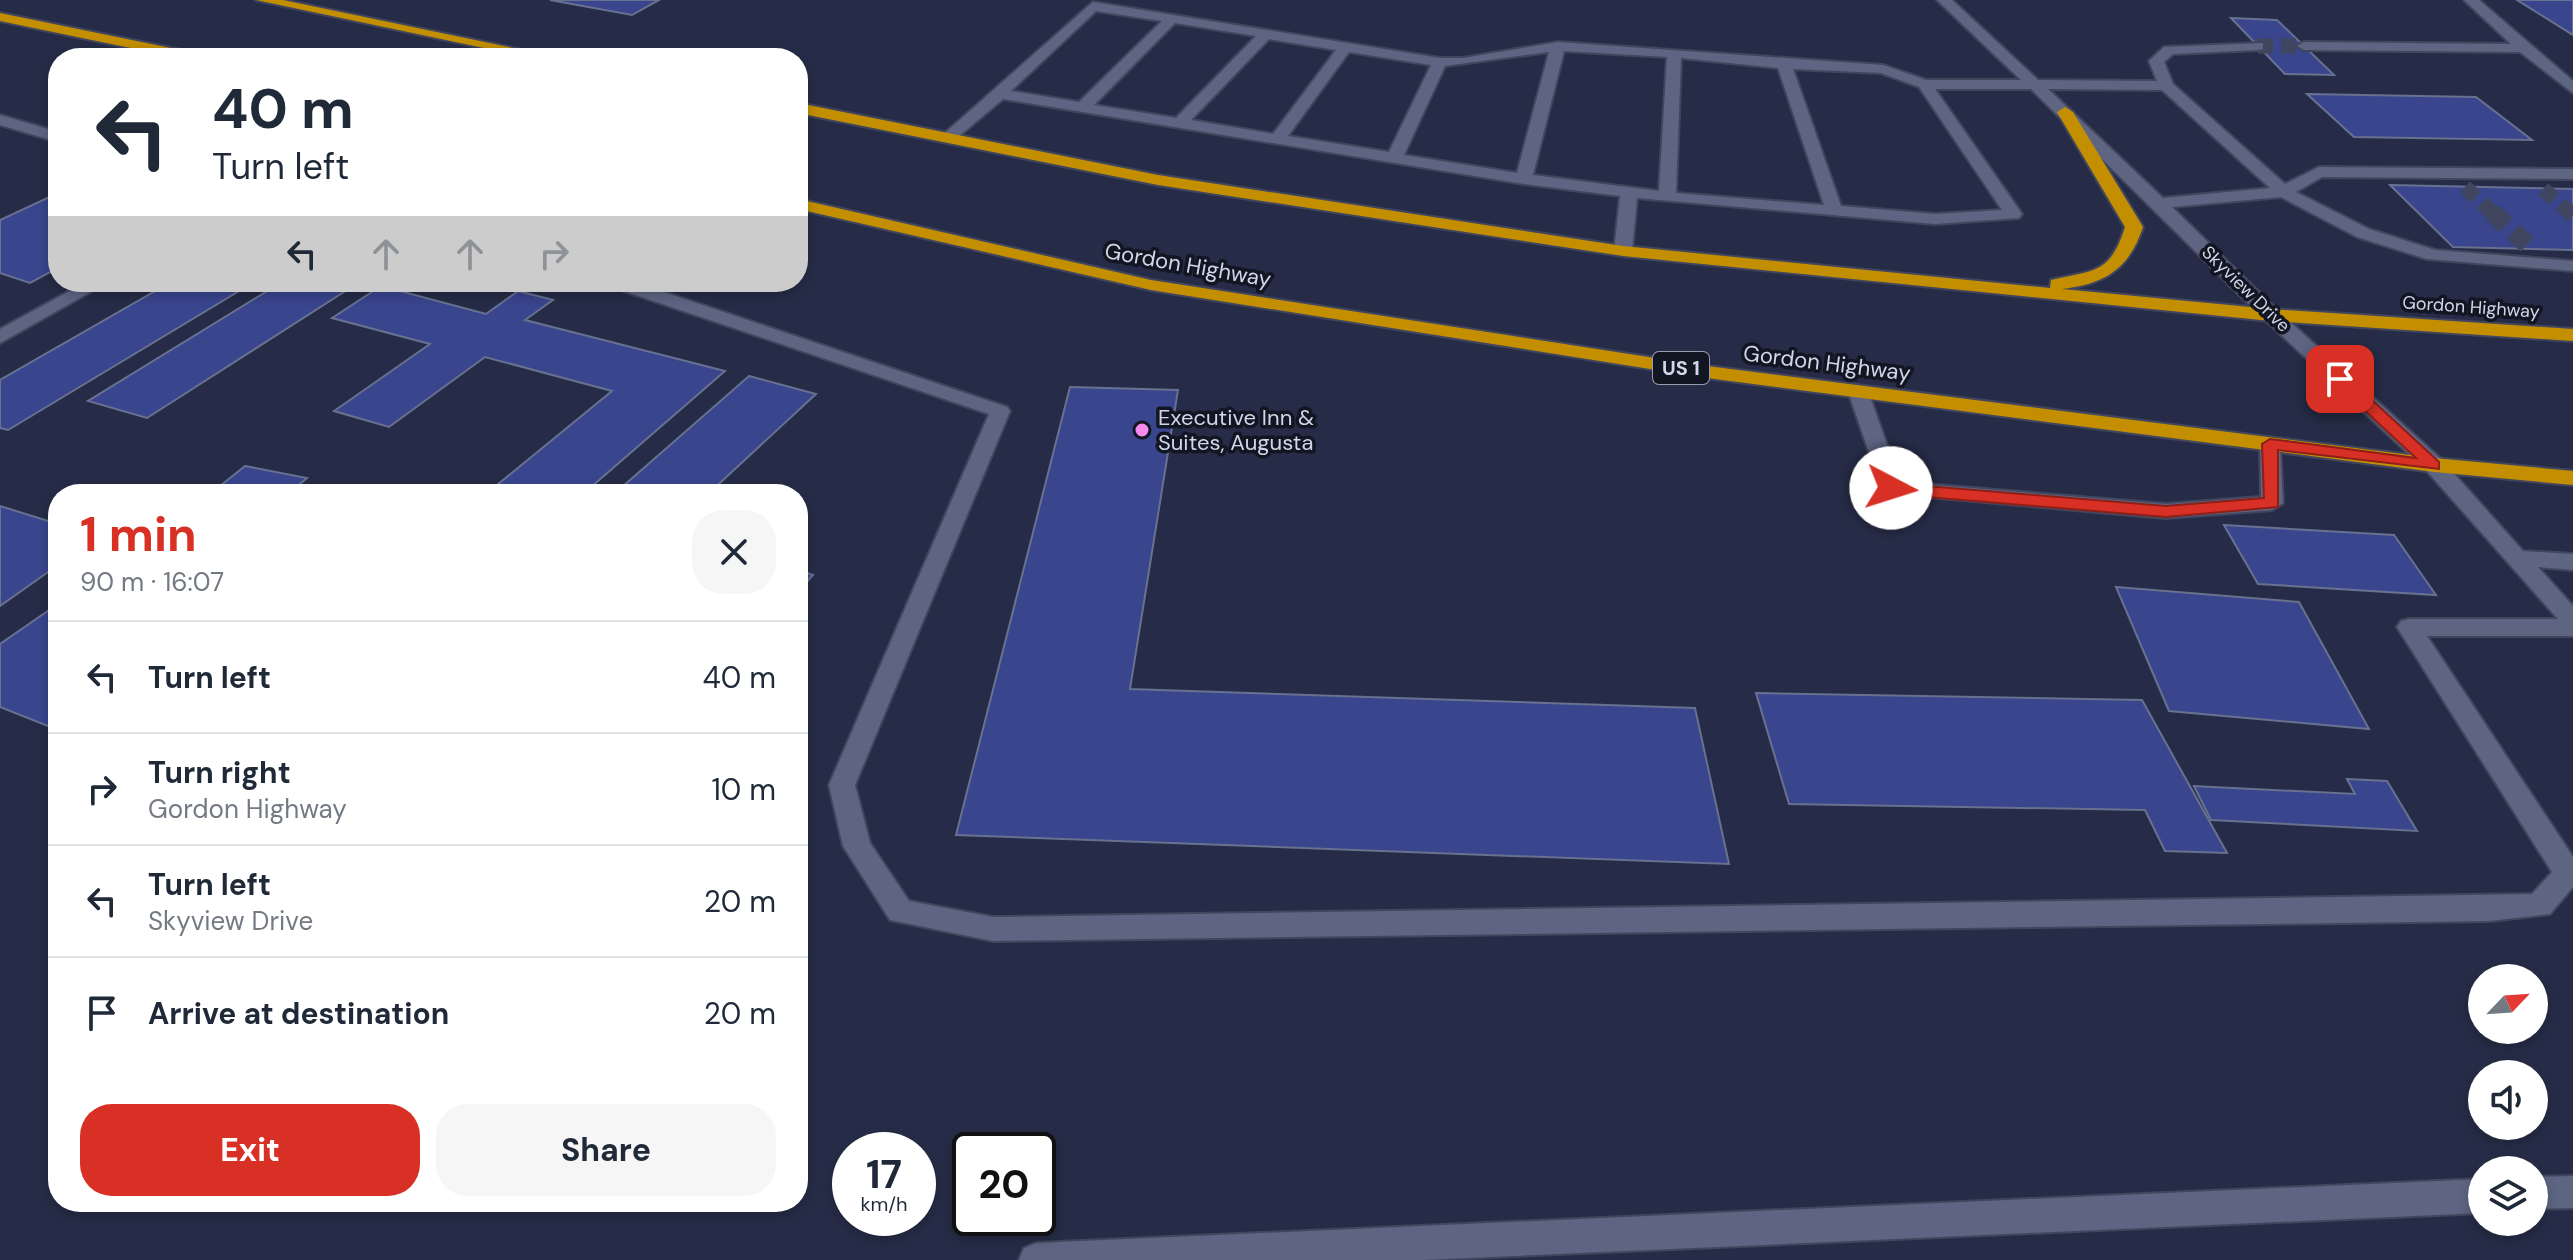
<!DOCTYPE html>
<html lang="en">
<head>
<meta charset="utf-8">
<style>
	body { margin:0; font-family:"DM Sans",sans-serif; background:#f6f6f7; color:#1f2937; height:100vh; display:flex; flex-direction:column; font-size:30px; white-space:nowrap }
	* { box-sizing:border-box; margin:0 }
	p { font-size:26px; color:#747a83 }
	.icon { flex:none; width:44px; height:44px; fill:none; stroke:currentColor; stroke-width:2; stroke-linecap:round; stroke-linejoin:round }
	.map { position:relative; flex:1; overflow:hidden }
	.panel { position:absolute; left:48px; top:484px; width:760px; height:728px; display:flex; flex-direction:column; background:#fff; border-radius:32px; box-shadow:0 4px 12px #0003 }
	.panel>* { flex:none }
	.banner { position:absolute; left:48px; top:48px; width:760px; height:244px; border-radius:32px; box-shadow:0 4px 12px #0003; background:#fff; color:#1f2937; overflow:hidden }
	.needle { width:52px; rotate:65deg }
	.buttons { position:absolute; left:2468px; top:964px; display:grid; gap:16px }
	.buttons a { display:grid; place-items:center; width:80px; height:80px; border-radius:50%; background:#fff; box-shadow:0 4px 12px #0003; font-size:40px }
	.speed { position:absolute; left:832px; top:1132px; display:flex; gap:16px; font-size:40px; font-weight:700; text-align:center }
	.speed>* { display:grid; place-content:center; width:104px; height:104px; border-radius:50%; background:#fff; box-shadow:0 4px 12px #0003; line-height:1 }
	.speed small { font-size:20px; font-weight:400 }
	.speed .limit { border:4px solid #111; border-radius:12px; background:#fff; color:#111 }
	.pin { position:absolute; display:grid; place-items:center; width:68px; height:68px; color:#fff; margin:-34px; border-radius:16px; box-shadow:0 4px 12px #0006 }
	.me { position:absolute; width:88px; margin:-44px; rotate:95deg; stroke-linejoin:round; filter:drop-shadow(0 0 6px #0008) }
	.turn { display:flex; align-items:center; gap:28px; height:168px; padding:0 32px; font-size:36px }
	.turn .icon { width:104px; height:104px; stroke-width:2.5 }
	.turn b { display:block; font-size:56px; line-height:68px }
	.lanes { display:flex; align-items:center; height:76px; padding:0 32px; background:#0003; justify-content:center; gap:40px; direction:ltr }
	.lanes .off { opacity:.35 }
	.round { display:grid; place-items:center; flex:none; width:84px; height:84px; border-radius:32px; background:#f6f6f7 }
	.overview { display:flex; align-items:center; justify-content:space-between; height:136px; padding:0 32px }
	h1 { font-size:48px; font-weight:700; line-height:60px; color:#d93025 }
	.primary-button { display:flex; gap:16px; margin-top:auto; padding:16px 32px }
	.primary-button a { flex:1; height:92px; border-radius:32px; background:#d93025; color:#fff; font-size:32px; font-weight:700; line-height:92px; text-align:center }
	.primary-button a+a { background:#f6f6f7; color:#1f2937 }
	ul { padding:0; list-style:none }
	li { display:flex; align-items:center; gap:24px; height:112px; padding:0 32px; border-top:2px solid #e0e1e3 }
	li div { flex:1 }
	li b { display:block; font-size:30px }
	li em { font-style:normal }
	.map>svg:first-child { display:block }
	.building { fill:#39458d; stroke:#687190; stroke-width:2 }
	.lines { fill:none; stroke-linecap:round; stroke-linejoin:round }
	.minor-tunnel-far1 { stroke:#40465f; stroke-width:15; stroke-dasharray:15 8; stroke-linecap:butt }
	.minor-tunnel { stroke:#40465f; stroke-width:19; stroke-dasharray:19 10; stroke-linecap:butt }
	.minor-casing { stroke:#41465d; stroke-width:4 }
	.highway-casing { stroke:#41465d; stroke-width:4 }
	.minor { fill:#5d6583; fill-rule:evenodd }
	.highway { fill:#c38f00; fill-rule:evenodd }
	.route { fill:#d93025; stroke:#8d1f18; stroke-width:2 }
	.poi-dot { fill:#f788ec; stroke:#121522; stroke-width:3 }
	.labels { text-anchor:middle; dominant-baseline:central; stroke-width:7; stroke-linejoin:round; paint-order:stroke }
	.far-street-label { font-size:18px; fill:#d1d6e8; stroke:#121522 }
	.shield { fill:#121522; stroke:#989cad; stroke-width:2 }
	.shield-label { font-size:20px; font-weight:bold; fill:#d1d6e8 }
	.street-label { font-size:22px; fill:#d1d6e8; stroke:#121522 }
	.poi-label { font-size:22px; fill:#d1d6e8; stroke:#121522; text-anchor:start }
</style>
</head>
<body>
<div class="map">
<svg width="2573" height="1260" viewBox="0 0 2573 1260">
	<rect width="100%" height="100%" fill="#262c47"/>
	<!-- building -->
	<g class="building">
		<polygon points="550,0 659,0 632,15"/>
		<polygon points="2517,0 2573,0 2573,35"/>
		<polygon points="2231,18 2277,20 2334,75 2285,74"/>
		<polygon points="2307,94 2476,97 2532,140 2354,137"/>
		<polygon points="2390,185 2573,189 2573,250 2453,247"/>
		<polygon points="58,193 58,268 30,283 0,273 0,220"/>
		<polygon points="171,282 254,282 8,430 0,428 0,380"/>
		<polygon points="282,282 358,283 147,418 88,401"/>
		<polygon points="381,286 486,314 518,291 553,300 525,320 725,371 583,494 486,494 612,391 485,357 389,427 334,411 430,344 332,318"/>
		<polygon points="749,376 816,394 708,494 614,494"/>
		<polygon points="1070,387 1178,390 1130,689 1695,708 1729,864 956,835"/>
		<polygon points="245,466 307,478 288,494 210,494"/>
		<polygon points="0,506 58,524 58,565 0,606"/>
		<polygon points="2224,525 2394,535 2436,595 2258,584"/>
		<polygon points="798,570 813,575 798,592"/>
		<polygon points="2116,587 2299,602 2369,729 2169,711"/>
		<polygon points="58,604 58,730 0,707 0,644"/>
		<polygon points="1756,693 2142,700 2227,853 2165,851 2145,810 1789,804"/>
		<polygon points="2347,779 2387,781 2417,831 2211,820 2194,786 2355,794"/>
	</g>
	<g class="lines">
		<!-- minor-tunnel-far1 -->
		<g class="minor-tunnel-far1">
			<polyline points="2258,46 2304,46"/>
			<polyline points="2465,187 2494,214"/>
			<polyline points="2543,189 2572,214"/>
		</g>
		<!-- minor-tunnel -->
		<g class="minor-tunnel">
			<polyline points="2492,212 2532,249"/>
			<polyline points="2570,212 2573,215"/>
		</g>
		<!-- minor casing -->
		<g class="minor-casing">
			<g id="minor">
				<path d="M1937,0h15l86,80 119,1 -8,-20 15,-14 99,-4v6l-5,1 -85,4 -9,8 9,22 112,100 34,-17 254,2v10l-251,-2 -26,15 73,37 66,21 138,11v10l-146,-12 -70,-22 -76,-40 -109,10 106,104 164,149 81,91 50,3v16l-35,-3 35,39v30h-146l146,221v30l-23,27 -60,7 -1497,20 -103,-21 -47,-74 -14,-61 160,-371 -365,-123 -3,-4 4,-5h20l-2,3 364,122 3,4 -155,374 15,58 39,58 84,16 1539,-23 20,-22 -155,-245 4,-6 8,-2h149l-132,-149 -162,-151 -233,-230h-96l87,125 -3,4 -84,6 -298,-26 -5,53 -9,5 -9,-5 6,-55 -96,-12 -521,-85 -52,44 -14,-3 156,-138 347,56h23l95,-16 325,23 43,15h95zM1096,11l66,10 -83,81 -68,-11zM1175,23l81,13 -80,82 -82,-13zM1269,39l67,11 -63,84 -82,-14zM1564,51l103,6 -8,134 -126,-16zM1349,52l82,13 -42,87 -101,-16zM1549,52l-32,121 -113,-18 41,-89zM1681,58l97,10 46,137 -148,-12zM1793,69l88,4 38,14 83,123 -67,4 -94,-8zM2048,89l114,1 108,98 -107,10z"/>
				<polygon points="2464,0 2479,0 2573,81 2573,93 2520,52 2304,50 2297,46 2304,42 2511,44"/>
				<polygon points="0,115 58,132 58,142 0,125"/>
				<polygon points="86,282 108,282 0,343 0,329"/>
				<polygon points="1858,385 1868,391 1900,482 2166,504 2261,497 2260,444 2270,438 2280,444 2283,503 2272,510 2166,518 1883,493 1848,391"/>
				<polygon points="2573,1176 2573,1208 2534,1209 2534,1177"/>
				<polygon points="2482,1179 2482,1213 1422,1260 1019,1260 1024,1248 1036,1243"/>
			</g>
		</g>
		<!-- highway casing -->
		<g class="highway-casing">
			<g id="highway">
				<polygon points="256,0 283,0 561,58 532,58"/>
				<polygon points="0,13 200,54 207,58 179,58 0,21"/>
				<path d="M798,103l360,72 465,71 427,42 1,-8c42,-10 59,-5 74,-53l-68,-115 8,-5 8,5 70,115c-14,42 -38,57 -81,62l209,20 302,20v12l-302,-20 -648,-65 -465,-71 -360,-72z"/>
				<polygon points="798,199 1151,280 1707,366 2434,458 2573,471 2573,485 2434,472 1707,378 1151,290 798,209"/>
			</g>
		</g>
		<!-- minor -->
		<use href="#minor" class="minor"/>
		<!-- highway -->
		<use href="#highway" class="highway"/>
	</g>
	<!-- route -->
	<polygon class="route" points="2335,376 2346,376 2439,462 2439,469 2278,450 2278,507 2166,517 1891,494 1883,488 1891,483 2166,506 2264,498 2262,444 2270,439 2416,458 2335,383"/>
	<!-- markers -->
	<circle class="poi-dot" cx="1142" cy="430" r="8"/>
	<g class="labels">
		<!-- far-street labels -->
		<g class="far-street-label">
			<text transform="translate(2246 289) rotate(44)">Skyview Drive</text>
			<text transform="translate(2471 307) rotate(4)">Gordon Highway</text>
		</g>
		<!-- shield labels -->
		<rect class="shield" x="1653" y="352" width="56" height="32" rx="6"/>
		<g class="shield-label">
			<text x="1681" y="368">US 1</text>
		</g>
		<!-- street labels -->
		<g class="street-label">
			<text transform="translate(1188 265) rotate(10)">Gordon Highway</text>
			<text transform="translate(1827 363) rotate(7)">Gordon Highway</text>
		</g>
		<!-- poi labels -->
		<g class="poi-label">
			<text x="1158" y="417">Executive Inn &amp;<tspan x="1158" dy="25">Suites, Augusta</tspan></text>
		</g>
	</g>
</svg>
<div class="buttons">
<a><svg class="needle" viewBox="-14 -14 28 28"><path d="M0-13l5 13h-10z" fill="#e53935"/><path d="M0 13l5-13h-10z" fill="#747a83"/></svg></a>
<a><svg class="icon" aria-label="sound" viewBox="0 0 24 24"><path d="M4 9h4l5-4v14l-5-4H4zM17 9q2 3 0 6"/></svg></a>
<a><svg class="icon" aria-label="layers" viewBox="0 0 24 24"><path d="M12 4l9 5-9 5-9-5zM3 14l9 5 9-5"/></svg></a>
</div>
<div class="speed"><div>17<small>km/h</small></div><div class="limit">20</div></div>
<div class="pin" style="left:2340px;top:379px;background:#d93025"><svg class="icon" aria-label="arrive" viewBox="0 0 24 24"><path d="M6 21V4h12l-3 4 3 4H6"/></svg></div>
<svg class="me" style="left:1891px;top:488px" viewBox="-20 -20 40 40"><circle r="19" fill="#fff"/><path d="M0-13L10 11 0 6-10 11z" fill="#d93025"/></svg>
<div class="banner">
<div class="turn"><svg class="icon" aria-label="left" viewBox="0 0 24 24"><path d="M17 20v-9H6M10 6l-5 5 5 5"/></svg><div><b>40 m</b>Turn left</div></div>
<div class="lanes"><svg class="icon" aria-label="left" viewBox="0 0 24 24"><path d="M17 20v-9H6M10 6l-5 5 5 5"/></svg><svg class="icon off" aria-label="ahead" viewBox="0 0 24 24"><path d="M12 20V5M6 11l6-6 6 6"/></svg><svg class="icon off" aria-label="ahead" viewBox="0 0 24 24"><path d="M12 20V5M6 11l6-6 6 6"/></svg><svg class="icon off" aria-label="right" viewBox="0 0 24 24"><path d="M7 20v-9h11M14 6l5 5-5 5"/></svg></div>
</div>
<section class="panel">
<div class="overview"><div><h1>1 min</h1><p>90 m · 16:07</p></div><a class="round"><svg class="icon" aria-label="close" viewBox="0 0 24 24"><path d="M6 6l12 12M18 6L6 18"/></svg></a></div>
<ul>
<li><svg class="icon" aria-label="left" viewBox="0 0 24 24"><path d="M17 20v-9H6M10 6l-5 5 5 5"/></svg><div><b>Turn left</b></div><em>40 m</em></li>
<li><svg class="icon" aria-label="right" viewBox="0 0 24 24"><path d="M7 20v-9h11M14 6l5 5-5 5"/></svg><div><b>Turn right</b><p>Gordon Highway</p></div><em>10 m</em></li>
<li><svg class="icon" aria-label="left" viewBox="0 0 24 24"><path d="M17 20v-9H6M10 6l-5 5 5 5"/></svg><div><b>Turn left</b><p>Skyview Drive</p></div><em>20 m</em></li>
<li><svg class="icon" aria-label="arrive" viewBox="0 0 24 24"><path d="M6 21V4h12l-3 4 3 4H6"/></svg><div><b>Arrive at destination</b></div><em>20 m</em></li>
</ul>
<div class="primary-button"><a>Exit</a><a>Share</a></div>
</section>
</div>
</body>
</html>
